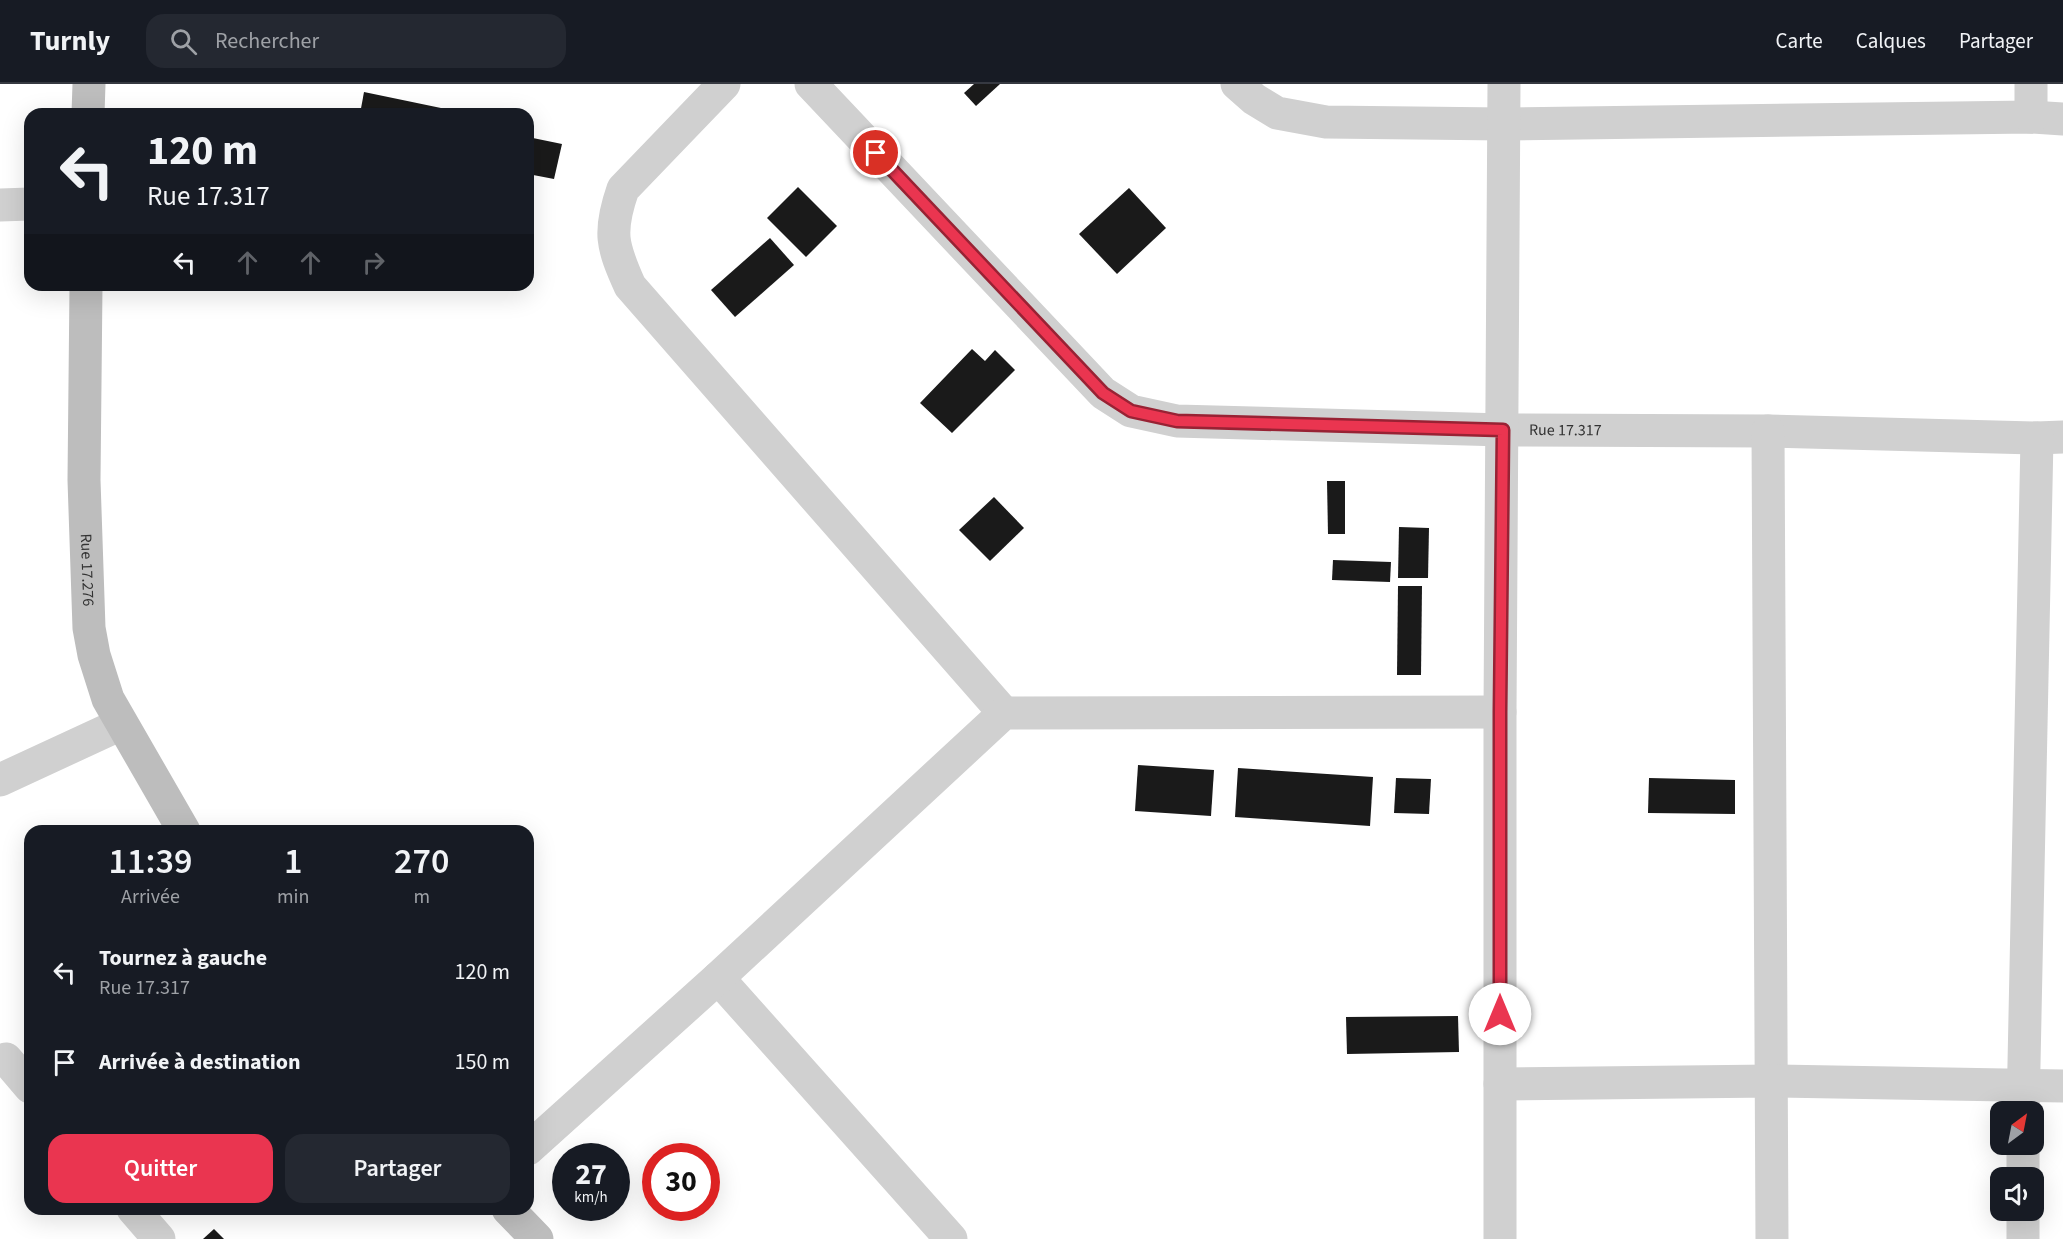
<!DOCTYPE html>
<html lang="fr">
<head>
<meta charset="utf-8">
<style>
	body { margin:0; font-family:"Source Sans 3",sans-serif; background:#242831; color:#f1f3f6; height:100vh; display:flex; flex-direction:column; font-size:22px; white-space:nowrap }
	* { box-sizing:border-box; margin:0 }
	p { font-size:20px; color:#9ea1a6 }
	.icon { flex:none; width:33px; height:33px; fill:none; stroke:currentColor; stroke-width:2; stroke-linecap:round; stroke-linejoin:round }
	.map { position:relative; flex:1; overflow:hidden }
	.sheet { position:absolute; left:24px; top:741px; width:510px; height:390px; display:flex; flex-direction:column; background:#171b24; border-radius:18px; box-shadow:0 6px 24px #0002 }
	.sheet>* { flex:none }
	.banner { position:absolute; left:24px; top:24px; width:510px; height:183px; border-radius:18px; box-shadow:0 6px 24px #0002; background:#171b24; color:#f1f3f6; overflow:hidden }
	.needle { width:39px; rotate:32deg }
	.buttons { position:absolute; left:1990px; top:1017px; display:grid; gap:12px }
	.buttons a { display:grid; place-items:center; width:54px; height:54px; border-radius:12px; background:#171b24; box-shadow:0 6px 24px #0002; font-size:30px }
	.speed { position:absolute; left:552px; top:1059px; display:flex; gap:12px; font-size:30px; font-weight:700; text-align:center }
	.speed>* { display:grid; place-content:center; width:78px; height:78px; border-radius:50%; background:#171b24; box-shadow:0 6px 24px #0002; line-height:1 }
	.speed small { font-size:15px; font-weight:400 }
	.speed .limit { border:9px solid #d22; background:#fff; color:#111 }
	.pin { position:absolute; display:grid; place-items:center; width:51px; height:51px; color:#fff; margin:-26px; border:3px solid #fff; border-radius:50%; box-shadow:0 2px 6px #0007 }
	.me { position:absolute; width:66px; margin:-33px; rotate:0deg; stroke-linejoin:round; filter:drop-shadow(0 0 4px #0008) }
	.turn { display:flex; align-items:center; gap:21px; height:126px; padding:0 24px; font-size:27px }
	.turn .icon { width:78px; height:78px; stroke-width:2.5 }
	.turn b { display:block; font-size:42px; line-height:51px }
	.lanes { display:flex; align-items:center; height:57px; padding:0 24px; background:#0003; justify-content:center; gap:30px; direction:ltr }
	.lanes .off { opacity:.35 }
	.eta { display:flex; justify-content:space-evenly; align-items:center; height:102px; text-align:center }
	.eta b { font-size:36px; font-weight:600; line-height:42px }
	.button { display:flex; gap:12px; margin-top:auto; padding:12px 24px }
	.button a { flex:1; height:69px; border-radius:18px; background:#ea3550; color:#fff; font-size:24px; font-weight:600; line-height:69px; text-align:center }
	.button a+a { background:#242831; color:#f1f3f6 }
	ul { padding:0; list-style:none }
	li { display:flex; align-items:center; gap:18px; height:90px; padding:0 24px }
	li div { flex:1 }
	li b { display:block; font-size:22px }
	li em { font-style:normal }
	header { display:flex; align-items:center; gap:36px; box-sizing:border-box; height:84px; padding:0 30px; background:#171b24; border-bottom:2px solid #363941 }
	header strong { font-size:28px }
	nav { display:flex; gap:33px; margin-inline-start:auto; font-size:21px }
	.search { width:420px; height:54px; background:#242831; display:flex; align-items:center; gap:15px; box-sizing:border-box; padding:0 21px; border-radius:18px; color:#9ea1a6; font-size:22px }
	.map>svg:first-child { display:block }
	.building { fill:#1a1a1a }
	.lines { fill:none; stroke-linecap:round; stroke-linejoin:round }
	.minor { stroke:#d0d0d0; stroke-width:33 }
	.secondary { stroke:#bdbdbd; stroke-width:33 }
	.route-casing { stroke:#982234; stroke-width:15 }
	.route { stroke:#ea3550; stroke-width:10 }
	.labels { text-anchor:middle; dominant-baseline:central; stroke-width:6; stroke-linejoin:round; paint-order:stroke }
	.street-label { font-size:16px; fill:#333; stroke:#fff }
</style>
</head>
<body>
<header>
<strong>Turnly</strong>
<div class="search"><svg class="icon" aria-label="search" viewBox="0 0 24 24"><circle cx="10" cy="10" r="6"/><path d="M15 15l6 6"/></svg>Rechercher</div>
<nav><a>Carte</a><a>Calques</a><a>Partager</a></nav>
</header>
<div class="map">
<svg width="2063" height="1155" viewBox="0 0 2063 1155">
	<rect width="100%" height="100%" fill="#fff"/>
	<!-- building -->
	<g class="building">
		<polygon points="974,0 1000,0 976,22 964,9"/>
		<polygon points="364,8 465,29 465,30 360,30"/>
		<polygon points="528,53 562,60 554,95 528,90"/>
		<polygon points="798,103 837,142 806,173 767,134"/>
		<polygon points="1129,104 1166,144 1117,190 1079,150"/>
		<polygon points="770,154 794,181 735,233 711,206"/>
		<polygon points="972,265 985,277 995,266 1015,286 952,349 920,319"/>
		<polygon points="1327,397 1345,397 1345,450 1328,450"/>
		<polygon points="994,413 1024,444 990,477 959,446"/>
		<polygon points="1399,443 1429,444 1428,494 1398,494"/>
		<polygon points="1333,476 1391,478 1390,498 1332,496"/>
		<polygon points="1398,502 1422,502 1421,591 1397,591"/>
		<polygon points="1138,681 1214,686 1211,732 1135,727"/>
		<polygon points="1238,684 1373,693 1370,742 1235,733"/>
		<polygon points="1396,694 1431,695 1429,730 1394,729"/>
		<polygon points="1649,694 1735,696 1735,730 1648,729"/>
		<polygon points="1458,932 1459,968 1347,970 1346,933"/>
		<polygon points="214,1145 224,1155 203,1155"/>
	</g>
	<g class="lines">
		<!-- minor -->
		<g class="minor">
			<path d="M724,0l-101,105c-15,43 -11,57 7,97l374,427"/>
			<path id="s1" d="M811,0l292,309 28,18 46,10 326,9 265,1 269,7 26,-1"/>
			<polyline points="1237,0 1254,15 1277,29 1326,38 1504,40 2031,33 2063,35"/>
			<polyline points="2031,0 2031,33"/>
			<polyline points="0,121 30,120"/>
			<polyline points="1768,347 1772,1155"/>
			<polyline points="0,696 121,640"/>
			<polyline points="718,894 951,1155"/>
			<polyline points="6,975 30,1003"/>
			<polyline points="1500,1000 1772,997 2063,1002"/>
			<polyline points="2023,1028 2037,354"/>
			<polyline points="528,1065 718,894 1004,629 1500,628"/>
			<polyline points="2023,1094 2023,1060"/>
			<polyline points="133,1125 159,1155"/>
			<polyline points="1500,1155 1500,628 1504,0"/>
			<polyline points="2023,1155 2023,1126"/>
		</g>
		<!-- secondary -->
		<g class="secondary">
			<polyline points="88,30 89,0"/>
			<path id="s2" d="M86,201l-2,195 5,148 5,27 14,44 76,132"/>
			<polyline points="508,1125 537,1155"/>
		</g>
	</g>
	<g class="lines">
		<!-- route casing -->
		<g class="route-casing">
			<polyline id="route" points="876,69 1103,309 1131,327 1177,337 1503,346 1500,628 1500,930"/>
		</g>
		<!-- route -->
		<use href="#route" class="route"/>
	</g>
	<g class="labels">
		<!-- street labels -->
		<g class="street-label">
			<text stroke="none"><textPath href="#s1" startOffset="894">Rue 17.317</textPath></text>
			<text stroke="none"><textPath href="#s2" startOffset="285">Rue 17.276</textPath></text>
		</g>
	</g>
</svg>
<div class="buttons">
<a><svg class="needle" viewBox="-14 -14 28 28"><path d="M0-13l5 13h-10z" fill="#e53935"/><path d="M0 13l5-13h-10z" fill="#9ea1a6"/></svg></a>
<a><svg class="icon" aria-label="sound" viewBox="0 0 24 24"><path d="M4 9h4l5-4v14l-5-4H4zM17 9q2 3 0 6"/></svg></a>
</div>
<div class="speed"><div>27<small>km/h</small></div><div class="limit">30</div></div>
<div class="pin" style="left:876px;top:69px;background:#d93025"><svg class="icon" aria-label="arrive" viewBox="0 0 24 24"><path d="M6 21V4h12l-3 4 3 4H6"/></svg></div>
<svg class="me" style="left:1500px;top:930px" viewBox="-20 -20 40 40"><circle r="19" fill="#fff"/><path d="M0-13L10 11 0 6-10 11z" fill="#ea3550"/></svg>
<div class="banner">
<div class="turn"><svg class="icon" aria-label="left" viewBox="0 0 24 24"><path d="M17 20v-9H6M10 6l-5 5 5 5"/></svg><div><b>120 m</b>Rue 17.317</div></div>
<div class="lanes"><svg class="icon" aria-label="left" viewBox="0 0 24 24"><path d="M17 20v-9H6M10 6l-5 5 5 5"/></svg><svg class="icon off" aria-label="ahead" viewBox="0 0 24 24"><path d="M12 20V5M6 11l6-6 6 6"/></svg><svg class="icon off" aria-label="ahead" viewBox="0 0 24 24"><path d="M12 20V5M6 11l6-6 6 6"/></svg><svg class="icon off" aria-label="right" viewBox="0 0 24 24"><path d="M7 20v-9h11M14 6l5 5-5 5"/></svg></div>
</div>
<section class="sheet">
<div class="eta">
<div><b>11:39</b><p>Arrivée</p></div>
<div><b>1</b><p>min</p></div>
<div><b>270</b><p>m</p></div>
</div>
<ul>
<li><svg class="icon" aria-label="left" viewBox="0 0 24 24"><path d="M17 20v-9H6M10 6l-5 5 5 5"/></svg><div><b>Tournez à gauche</b><p>Rue 17.317</p></div><em>120 m</em></li>
<li><svg class="icon" aria-label="arrive" viewBox="0 0 24 24"><path d="M6 21V4h12l-3 4 3 4H6"/></svg><div><b>Arrivée à destination</b></div><em>150 m</em></li>
</ul>
<div class="button"><a>Quitter</a><a>Partager</a></div>
</section>
</div>
</body>
</html>
